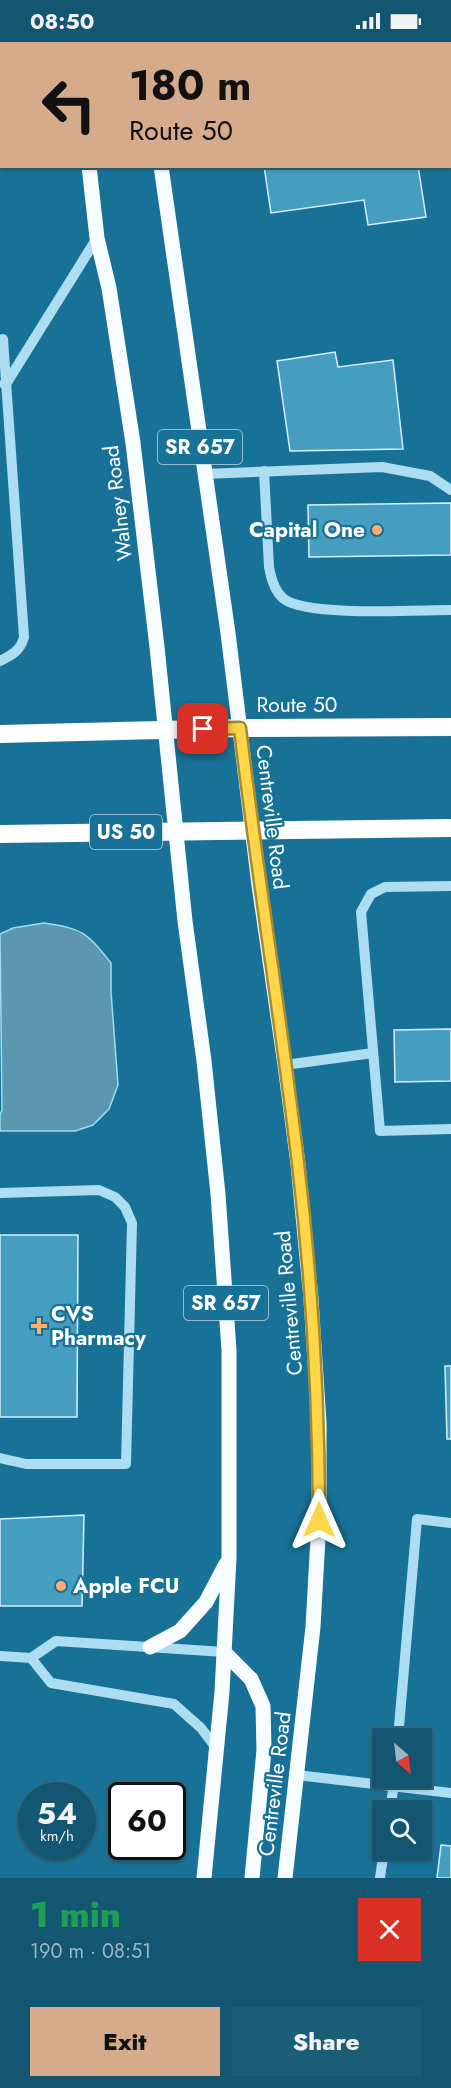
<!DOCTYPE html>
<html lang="en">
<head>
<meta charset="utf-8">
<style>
	body { margin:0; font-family:Jost,sans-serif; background:#1b5c76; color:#f1f3f6; height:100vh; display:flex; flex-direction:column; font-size:22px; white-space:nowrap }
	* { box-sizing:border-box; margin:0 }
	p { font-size:20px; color:#9cb7c3 }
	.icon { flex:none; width:33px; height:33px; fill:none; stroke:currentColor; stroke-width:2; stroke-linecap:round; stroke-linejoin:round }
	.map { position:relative; height:1836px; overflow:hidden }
	.panel { display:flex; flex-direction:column; background:#125671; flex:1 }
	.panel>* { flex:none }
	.banner { position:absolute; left:0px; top:0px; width:452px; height:126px; box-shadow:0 2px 4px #0004,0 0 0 2px #316c84; background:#d6ab8b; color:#111; overflow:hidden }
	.needle { width:39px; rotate:152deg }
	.tools { position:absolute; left:372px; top:1686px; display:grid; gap:12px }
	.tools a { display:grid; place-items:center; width:60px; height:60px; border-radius:0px; background:#125671; box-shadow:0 2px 4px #0004,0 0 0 2px #316c84; font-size:30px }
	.speed { position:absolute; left:18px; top:1740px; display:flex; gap:12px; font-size:30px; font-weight:700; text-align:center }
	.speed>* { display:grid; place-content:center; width:78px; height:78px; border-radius:50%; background:#125671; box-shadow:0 2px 4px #0004,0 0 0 2px #316c84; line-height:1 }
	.speed small { font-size:15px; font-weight:400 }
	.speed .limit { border:3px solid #111; border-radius:9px; background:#fff; color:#111 }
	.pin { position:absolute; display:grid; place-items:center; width:51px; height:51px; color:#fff; margin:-26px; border-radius:12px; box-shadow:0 3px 9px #0006 }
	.me { position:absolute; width:66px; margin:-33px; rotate:0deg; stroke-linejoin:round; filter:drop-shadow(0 0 4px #0008) }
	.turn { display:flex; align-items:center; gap:21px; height:126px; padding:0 30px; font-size:27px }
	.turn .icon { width:78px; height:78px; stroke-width:2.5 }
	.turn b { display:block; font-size:42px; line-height:51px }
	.round { display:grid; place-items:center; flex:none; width:63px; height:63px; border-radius:0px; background:#1b5c76 }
	.head { display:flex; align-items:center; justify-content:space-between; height:102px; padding:0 30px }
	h1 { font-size:36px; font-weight:800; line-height:45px; color:#1e9e55 }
	.action { display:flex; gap:12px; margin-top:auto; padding:12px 30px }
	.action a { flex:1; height:69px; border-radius:0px; background:#d6ab8b; color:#111; font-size:24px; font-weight:800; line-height:69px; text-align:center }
	.action a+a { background:#1b5c76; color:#f1f3f6 }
	.status { display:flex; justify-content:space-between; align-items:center; height:42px; padding:0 30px; background:#125671; direction:ltr }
	.status svg { height:16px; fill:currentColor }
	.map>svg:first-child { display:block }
	.water { fill:#5b97af; stroke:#9fdcf3; stroke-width:1.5 }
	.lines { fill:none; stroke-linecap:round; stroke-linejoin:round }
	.stream { stroke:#9fdcf3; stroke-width:9 }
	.building { fill:#459dc0; stroke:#d3f0fc; stroke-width:1.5 }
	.minor { stroke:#acddf1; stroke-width:10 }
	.major { stroke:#f6fcff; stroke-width:15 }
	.highway { stroke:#fff; stroke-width:18 }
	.route-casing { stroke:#a68a30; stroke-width:15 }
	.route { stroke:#ffd54a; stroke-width:10 }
	.poi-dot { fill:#ffad6c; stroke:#187297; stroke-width:2 }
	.labels { text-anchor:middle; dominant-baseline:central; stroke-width:4.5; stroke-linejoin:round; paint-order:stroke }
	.shield { fill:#187297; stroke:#bad5e0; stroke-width:1.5 }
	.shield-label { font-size:20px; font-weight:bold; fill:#fff }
	.street-label { font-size:21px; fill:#fff; stroke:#187297 }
	.poi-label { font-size:21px; font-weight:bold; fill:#fff; stroke:#187297; text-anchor:start }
</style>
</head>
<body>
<div class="status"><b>08:50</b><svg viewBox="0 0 49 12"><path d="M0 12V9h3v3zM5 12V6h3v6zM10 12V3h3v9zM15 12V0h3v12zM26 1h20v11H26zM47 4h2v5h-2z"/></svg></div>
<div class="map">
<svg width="451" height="1836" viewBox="0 0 451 1836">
	<rect width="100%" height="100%" fill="#187297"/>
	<!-- water -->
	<path class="water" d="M44,881c40,6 42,9 67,40v29l7,93 -9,24 -16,16 -18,6h-75v-16l2,-5 -2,-176 13,-6z"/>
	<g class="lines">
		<!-- stream -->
		<polyline class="stream" points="362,2 364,0"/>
	</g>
	<!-- building -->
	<g class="building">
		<polygon points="264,124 418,124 426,175 368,183 364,158 271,171"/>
		<polygon points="335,310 338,325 393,318 403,407 290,409 277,319"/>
		<polygon points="451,461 451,513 309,515 308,463"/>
		<polygon points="451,987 451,1039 395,1040 394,988"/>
		<polygon points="0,1193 78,1193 77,1375 0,1375"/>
		<polygon points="445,1324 451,1324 451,1397 447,1397"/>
		<polygon points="84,1473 82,1564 0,1564 0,1477"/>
		<polygon points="441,1803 451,1804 451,1836 437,1836"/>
	</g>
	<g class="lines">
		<!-- minor -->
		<g class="minor">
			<polyline points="281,0 286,2"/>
			<polyline points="306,2 308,0"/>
			<path d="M0,298l3,-1 21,298c-3,13 -12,18 -24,24"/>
			<polyline points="4,342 6,342 97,196"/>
			<path d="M264,429l5,96c2,11 6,25 15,32 24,18 134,11 167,11"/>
			<polyline points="204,432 382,425 430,434 451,448"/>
			<polyline points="451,844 385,845 371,852 361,870 380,1089 451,1087"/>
			<polyline points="285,1023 373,1011"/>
			<polyline points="0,1151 99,1148 115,1155 125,1165 132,1181 126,1422 26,1422 0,1416"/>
			<polyline points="0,1614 31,1616 56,1599 224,1610"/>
			<polyline points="31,1616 51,1641 174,1662 201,1686 217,1707"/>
			<polyline points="398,1696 417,1477 451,1481"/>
			<polyline points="297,1733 451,1751"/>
			<polyline points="390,1768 395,1736"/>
			<polyline points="380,1836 384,1808"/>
		</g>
		<!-- major -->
		<g class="major">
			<polyline points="76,0 77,2"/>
			<polyline points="143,0 143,2"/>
			<polyline points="89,124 97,196 109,246 133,401 157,605 185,879 204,1019 218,1152 229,1308 229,1516 222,1650 204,1836"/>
			<polyline points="161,124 228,591 259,843 285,1023 298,1122 311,1257 319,1381 319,1478 313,1585 285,1836"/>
			<polyline points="150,1605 180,1589 206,1560 226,1522"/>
			<polyline points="224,1610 251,1637 263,1664 264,1708 252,1836"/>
		</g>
		<!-- highway -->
		<g class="highway">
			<polyline points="0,692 240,686 451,685"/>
			<polyline points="0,792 451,786"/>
		</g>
	</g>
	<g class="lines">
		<!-- route casing -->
		<g class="route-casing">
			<path id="route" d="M203,687l37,-1c17,145 41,290 58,435 14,119 21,238 21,357"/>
		</g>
		<!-- route -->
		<use href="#route" class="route"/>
	</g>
	<!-- markers -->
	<g class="poi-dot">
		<circle cx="377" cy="488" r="6"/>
		<path d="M36 1275h6v6h6v6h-6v6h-6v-6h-6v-6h6z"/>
		<circle cx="61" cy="1544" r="6"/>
	</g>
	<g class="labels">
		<!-- shield labels -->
		<g class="shield">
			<rect x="158" y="388" width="84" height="34" rx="4.5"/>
			<rect x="90" y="773" width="72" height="34" rx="4.5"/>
			<rect x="184" y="1244" width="84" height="34" rx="4.5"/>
		</g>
		<g class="shield-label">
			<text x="200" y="405">SR 657</text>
			<text x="126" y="790">US 50</text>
			<text x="226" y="1261">SR 657</text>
		</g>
		<!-- street labels -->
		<g class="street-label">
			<text transform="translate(118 461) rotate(-97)">Walney Road</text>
			<text x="297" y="663">Route 50</text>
			<text transform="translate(272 775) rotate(83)">Centreville Road</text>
			<text transform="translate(289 1261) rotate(-95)">Centreville Road</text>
			<text transform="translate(275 1742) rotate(-83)">Centreville Road</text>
		</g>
		<!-- poi labels -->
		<g class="poi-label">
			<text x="365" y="488" text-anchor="end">Capital One</text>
			<text x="51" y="1272">CVS<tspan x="51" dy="24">Pharmacy</tspan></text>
			<text x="73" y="1544">Apple FCU</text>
		</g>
	</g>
</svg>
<div class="tools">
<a><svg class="needle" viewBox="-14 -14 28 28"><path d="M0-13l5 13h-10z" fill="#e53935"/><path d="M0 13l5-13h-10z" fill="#9cb7c3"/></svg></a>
<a><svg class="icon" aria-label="search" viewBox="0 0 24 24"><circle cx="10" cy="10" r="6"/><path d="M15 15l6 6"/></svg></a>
</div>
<div class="speed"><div>54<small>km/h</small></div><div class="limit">60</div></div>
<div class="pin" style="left:203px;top:687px;background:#d93025"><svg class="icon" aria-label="arrive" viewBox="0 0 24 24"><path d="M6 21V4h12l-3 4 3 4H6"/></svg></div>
<svg class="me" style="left:319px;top:1478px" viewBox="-20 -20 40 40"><path d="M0-17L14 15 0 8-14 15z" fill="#ffd54a" stroke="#fff" stroke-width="4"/></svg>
<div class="banner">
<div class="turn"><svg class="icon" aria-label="left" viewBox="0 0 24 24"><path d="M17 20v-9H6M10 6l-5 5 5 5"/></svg><div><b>180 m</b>Route 50</div></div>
</div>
</div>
<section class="panel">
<div class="head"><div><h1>1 min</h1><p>190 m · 08:51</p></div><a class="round" style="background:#d93025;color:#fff"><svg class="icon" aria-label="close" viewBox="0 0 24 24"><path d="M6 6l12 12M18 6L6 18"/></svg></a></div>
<div class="action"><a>Exit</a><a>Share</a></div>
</section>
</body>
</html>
